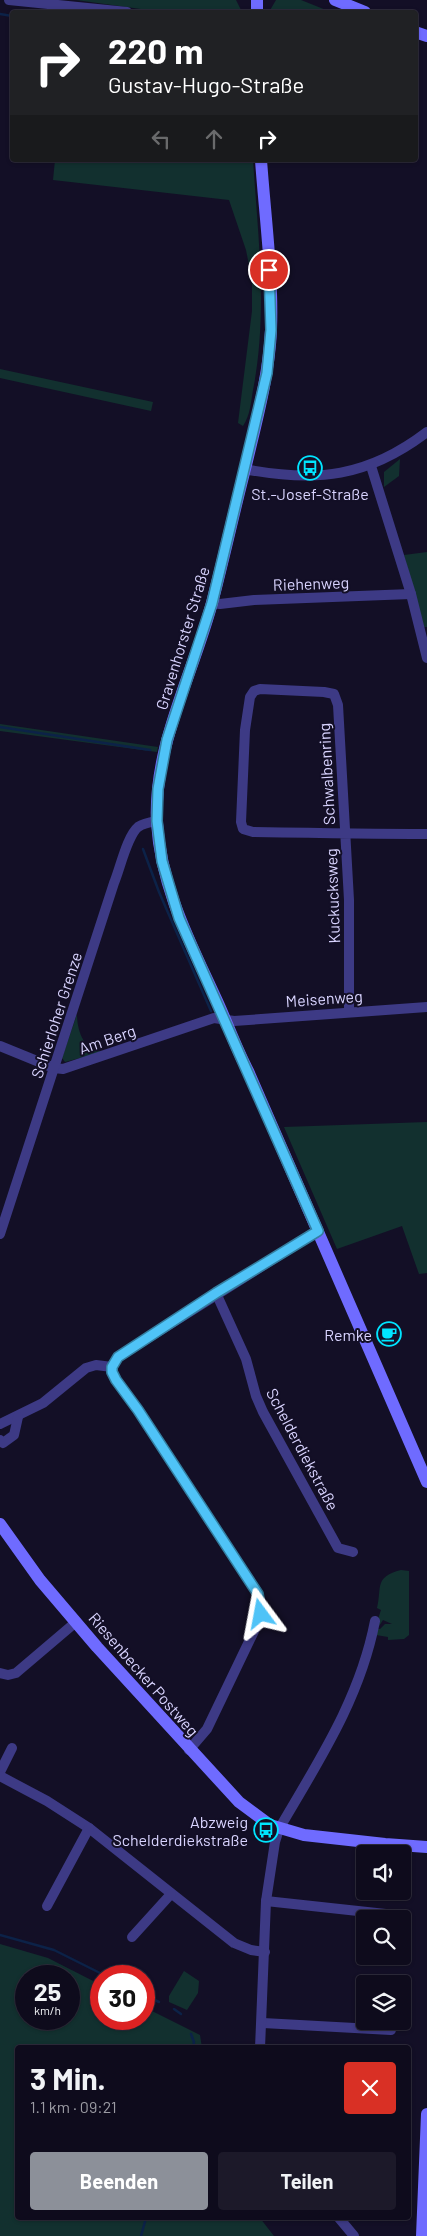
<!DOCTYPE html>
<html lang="de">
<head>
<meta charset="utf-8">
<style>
	body { margin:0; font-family:Barlow,sans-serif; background:#1c1929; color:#f1f3f6; height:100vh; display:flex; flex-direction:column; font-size:19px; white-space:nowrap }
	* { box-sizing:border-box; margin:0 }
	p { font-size:16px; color:#9b9ba3 }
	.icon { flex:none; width:28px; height:28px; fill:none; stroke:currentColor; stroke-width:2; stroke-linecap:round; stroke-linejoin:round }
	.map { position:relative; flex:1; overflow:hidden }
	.drawer { position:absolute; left:15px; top:2045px; width:396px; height:175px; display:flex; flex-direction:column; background:#0e0b1c; border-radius:5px; box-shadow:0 1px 4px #0004,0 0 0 1px #2e2b3b }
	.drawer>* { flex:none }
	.banner { position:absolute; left:10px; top:10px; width:408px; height:152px; border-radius:5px; box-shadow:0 1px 4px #0004,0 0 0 1px #2e2b3b; background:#202124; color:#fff; overflow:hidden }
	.buttons { position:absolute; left:356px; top:1845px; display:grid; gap:10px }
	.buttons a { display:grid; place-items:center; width:55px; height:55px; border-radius:5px; background:#0e0b1c; box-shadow:0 1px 4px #0004,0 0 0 1px #2e2b3b; font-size:25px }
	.speed { position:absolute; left:15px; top:1965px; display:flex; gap:10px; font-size:25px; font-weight:700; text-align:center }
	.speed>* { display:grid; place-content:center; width:65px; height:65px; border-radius:50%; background:#0e0b1c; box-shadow:0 1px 4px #0004,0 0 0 1px #2e2b3b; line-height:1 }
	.speed small { font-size:12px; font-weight:400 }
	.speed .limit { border:8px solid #d22; background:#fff; color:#111 }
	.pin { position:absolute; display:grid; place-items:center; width:42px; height:42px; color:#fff; margin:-21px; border:2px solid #fff; border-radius:50%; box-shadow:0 1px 5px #0007 }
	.me { position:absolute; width:55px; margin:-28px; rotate:347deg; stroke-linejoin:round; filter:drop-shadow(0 0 4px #0008) }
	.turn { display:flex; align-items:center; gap:18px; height:105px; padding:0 15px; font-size:22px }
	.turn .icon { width:65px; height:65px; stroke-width:2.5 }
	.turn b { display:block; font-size:35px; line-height:42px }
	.lanes { display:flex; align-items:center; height:48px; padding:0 15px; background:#0003; justify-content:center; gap:25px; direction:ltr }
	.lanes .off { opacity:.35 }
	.round { display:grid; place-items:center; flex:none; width:52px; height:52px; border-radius:5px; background:#1c1929 }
	.summary { display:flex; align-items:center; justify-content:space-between; height:85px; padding:0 15px }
	h1 { font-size:30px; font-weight:700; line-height:38px }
	.button { display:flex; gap:10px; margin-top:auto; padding:10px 15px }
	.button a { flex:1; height:58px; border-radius:5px; background:#8c9099; color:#fff; font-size:20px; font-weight:700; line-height:58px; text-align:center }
	.button a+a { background:#1c1929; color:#f1f3f6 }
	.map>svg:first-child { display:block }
	.green { fill:#12302f; fill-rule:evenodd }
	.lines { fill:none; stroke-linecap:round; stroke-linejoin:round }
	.stream { stroke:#0c2248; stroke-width:2.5 }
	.street { stroke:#3d3a85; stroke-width:10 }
	.secondary { stroke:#6f6bff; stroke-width:12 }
	.route-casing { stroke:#337fa1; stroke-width:12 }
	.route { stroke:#4fc3f7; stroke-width:9 }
	.labels { text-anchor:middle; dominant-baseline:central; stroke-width:4; stroke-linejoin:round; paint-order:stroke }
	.poi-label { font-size:16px; fill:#d9d4ff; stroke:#130f26; text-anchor:end }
	.street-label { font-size:16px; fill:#d9d4ff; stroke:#130f26 }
</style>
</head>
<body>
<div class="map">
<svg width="427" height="2236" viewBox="0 0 427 2236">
	<rect width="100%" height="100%" fill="#130f26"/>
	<!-- green -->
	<g class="green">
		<polygon points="76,0 236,0 242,12 162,12"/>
		<polygon points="276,0 301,0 326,10 327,12 269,12"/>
		<path d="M55,160h198c5,76 15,154 0,230 -2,12 -3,26 -10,36l-5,-3 14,-112v-31l-6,-30 -17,-50 -176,-20z"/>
		<polygon points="0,369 153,402 151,411 0,378"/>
		<polygon points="400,459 399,476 384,487 384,472"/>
		<polygon points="427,552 427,627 424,627 404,555"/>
		<polygon points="0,724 158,747 157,752 0,731"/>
		<path d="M77,1014c0,18 8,40 29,37l-41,11 -3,-4z"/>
		<polygon points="427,1122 427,1273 419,1274 402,1226 337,1249 284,1127"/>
		<path d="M401,1570l8,1v64l-5,4 -16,1v-3l-12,-2v-6h4l5,-5h7l-9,-4 -4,6 -3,-1 5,-15 -4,-2c5,-21 -3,-31 24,-38z"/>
		<path d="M0,1944l48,14 53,27v34h43v-12l56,28 2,13h-184v170h242l14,18h-274zM26,1976h43v43h-43z"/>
		<polygon points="184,1971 199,1981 198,1993 187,2010 169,2002 169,1996"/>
	</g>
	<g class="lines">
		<!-- stream -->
		<g class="stream">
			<polyline points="0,14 12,16"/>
			<polyline points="0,727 150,750"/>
			<polyline points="143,849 159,892 211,1011"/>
			<polyline points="0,1935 54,1950 106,1976"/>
			<polyline points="144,1995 159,2002"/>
			<polyline points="174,2009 181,2014"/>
			<polyline points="191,2034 194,2042 193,2048"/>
			<polyline points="141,2236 146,2218"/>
		</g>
		<!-- street -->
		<g class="street">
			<polyline points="9,0 127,12"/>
			<polyline points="371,466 411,594 427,658"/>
			<path d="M244,469c73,14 124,8 183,-37"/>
			<polyline points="212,603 220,604 254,600 411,594"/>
			<path d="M349,1011v-111l-11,-195 -4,-11 -10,-2 -64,-3 -6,2 -4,6 -5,33 -4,92 2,7 10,3c58,1 116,2 174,2"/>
			<polyline points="0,1046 54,1068 63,1069 214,1018 234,1021 427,1007"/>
			<path d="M0,1234l114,-351c6,-14 13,-47 24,-56 6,-4 13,-5 19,-6"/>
			<polyline points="216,1293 246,1359 256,1396 263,1412 338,1548 353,1552"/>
			<polyline points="0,1424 43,1403 86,1368 96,1365 112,1367"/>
			<polyline points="0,1440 3,1443 14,1435 18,1417"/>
			<polyline points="0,1673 8,1675 16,1673 76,1622"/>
			<path d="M189,1750l18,-21 50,-104c4,-11 4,-19 1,-31l-120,-184 -22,-30 -4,-8v-5l6,-10 200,-126"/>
			<polyline points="0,1772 12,1748"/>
			<polyline points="0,1776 47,1801 89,1828 234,1943 251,1950 265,1952"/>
			<polyline points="266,1901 404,1916"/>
			<polyline points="47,1906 89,1828"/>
			<polyline points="132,1937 171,1894"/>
			<polyline points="263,2023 391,2030"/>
			<path d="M260,2048l6,-147 9,-59 4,-13c39,-67 81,-130 96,-208"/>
			<polyline points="339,2218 354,2236"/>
		</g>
		<!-- secondary -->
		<g class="secondary">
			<polyline points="335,0 365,12"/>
			<polyline points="257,12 257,0"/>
			<polyline points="415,32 427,36"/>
			<path d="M261,160c4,56 12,114 10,170 -2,45 -14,88 -24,131 -12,46 -22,92 -34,138 -19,74 -60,146 -56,224 4,65 34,121 60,178 11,24 19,47 31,70l179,411"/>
			<polyline points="0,1524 40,1580 97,1647 239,1802 270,1825 304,1835 385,1844 427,1847"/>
			<polyline points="422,2236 427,2114"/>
		</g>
	</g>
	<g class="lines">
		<!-- route casing -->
		<g class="route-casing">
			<polyline id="route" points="261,1614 258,1594 138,1410 116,1380 112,1372 112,1367 118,1357 216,1293 318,1231 179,918 162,861 157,821 158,789 167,740 212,603 267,373 271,330 269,270"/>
		</g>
		<!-- route -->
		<use href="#route" class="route"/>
	</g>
	<!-- icons -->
	<defs>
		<g id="bus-ring" transform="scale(1.25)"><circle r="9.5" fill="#130f26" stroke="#00e5ff" stroke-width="1.5"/><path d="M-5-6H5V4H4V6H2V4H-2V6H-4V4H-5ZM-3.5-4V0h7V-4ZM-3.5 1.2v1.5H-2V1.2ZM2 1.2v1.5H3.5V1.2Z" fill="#00e5ff"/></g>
		<g id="cafe-ring" transform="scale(1.25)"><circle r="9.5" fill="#130f26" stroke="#00e5ff" stroke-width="1.5"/><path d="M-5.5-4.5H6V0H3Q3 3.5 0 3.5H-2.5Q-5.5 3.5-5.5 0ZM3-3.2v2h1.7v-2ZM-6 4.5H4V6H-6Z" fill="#00e5ff"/></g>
	</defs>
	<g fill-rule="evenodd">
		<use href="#bus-ring" x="310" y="468"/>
		<use href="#cafe-ring" x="389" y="1334"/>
		<use href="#bus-ring" x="266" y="1830"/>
	</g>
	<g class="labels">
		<!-- poi labels -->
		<g class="poi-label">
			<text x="310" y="493" text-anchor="middle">St.-Josef-Straße</text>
			<text x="372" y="1334">Remke</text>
			<text x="248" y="1821">Abzweig<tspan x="248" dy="18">Schelderdiekstraße</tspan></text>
		</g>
		<!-- street labels -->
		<g class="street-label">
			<text transform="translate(311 583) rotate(-2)">Riehenweg</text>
			<text transform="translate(182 638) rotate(-73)">Gravenhorster Straße</text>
			<text transform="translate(326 774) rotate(-93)">Schwalbenring</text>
			<text transform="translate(332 896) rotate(-92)">Kuckucksweg</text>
			<text transform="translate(324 998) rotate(-4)">Meisenweg</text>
			<text transform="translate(56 1015) rotate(-72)">Schierloher Grenze</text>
			<text transform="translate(107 1039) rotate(-19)">Am Berg</text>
			<text transform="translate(303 1449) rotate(62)">Schelderdiekstraße</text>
			<text transform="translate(144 1674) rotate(49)">Riesenbecker Postweg</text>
		</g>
	</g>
</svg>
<div class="buttons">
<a><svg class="icon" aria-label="sound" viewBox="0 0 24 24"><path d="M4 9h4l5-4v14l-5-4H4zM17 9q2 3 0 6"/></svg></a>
<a><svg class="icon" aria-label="search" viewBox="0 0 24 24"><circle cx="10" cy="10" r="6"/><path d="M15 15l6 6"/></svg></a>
<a><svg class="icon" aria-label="layers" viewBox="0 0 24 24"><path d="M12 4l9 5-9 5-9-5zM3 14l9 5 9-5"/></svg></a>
</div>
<div class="speed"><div>25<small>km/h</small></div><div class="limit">30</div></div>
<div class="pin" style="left:269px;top:270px;background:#d93025"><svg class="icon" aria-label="arrive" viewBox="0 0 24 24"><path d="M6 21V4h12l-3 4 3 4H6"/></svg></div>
<svg class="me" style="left:261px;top:1614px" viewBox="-20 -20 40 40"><path d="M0-17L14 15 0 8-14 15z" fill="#4fc3f7" stroke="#fff" stroke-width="4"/></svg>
<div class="banner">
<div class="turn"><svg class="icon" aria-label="right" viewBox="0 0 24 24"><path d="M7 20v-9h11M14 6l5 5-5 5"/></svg><div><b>220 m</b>Gustav-Hugo-Straße</div></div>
<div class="lanes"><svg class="icon off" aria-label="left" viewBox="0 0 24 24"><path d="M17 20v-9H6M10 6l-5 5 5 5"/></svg><svg class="icon off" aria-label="ahead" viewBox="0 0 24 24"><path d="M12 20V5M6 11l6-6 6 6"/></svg><svg class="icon" aria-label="right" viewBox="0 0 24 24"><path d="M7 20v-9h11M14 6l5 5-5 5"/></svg></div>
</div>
<section class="drawer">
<div class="summary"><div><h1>3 Min.</h1><p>1.1 km · 09:21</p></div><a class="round" style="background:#d93025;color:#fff"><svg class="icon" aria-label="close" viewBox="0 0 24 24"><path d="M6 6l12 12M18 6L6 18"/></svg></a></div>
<div class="button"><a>Beenden</a><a>Teilen</a></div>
</section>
</div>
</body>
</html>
